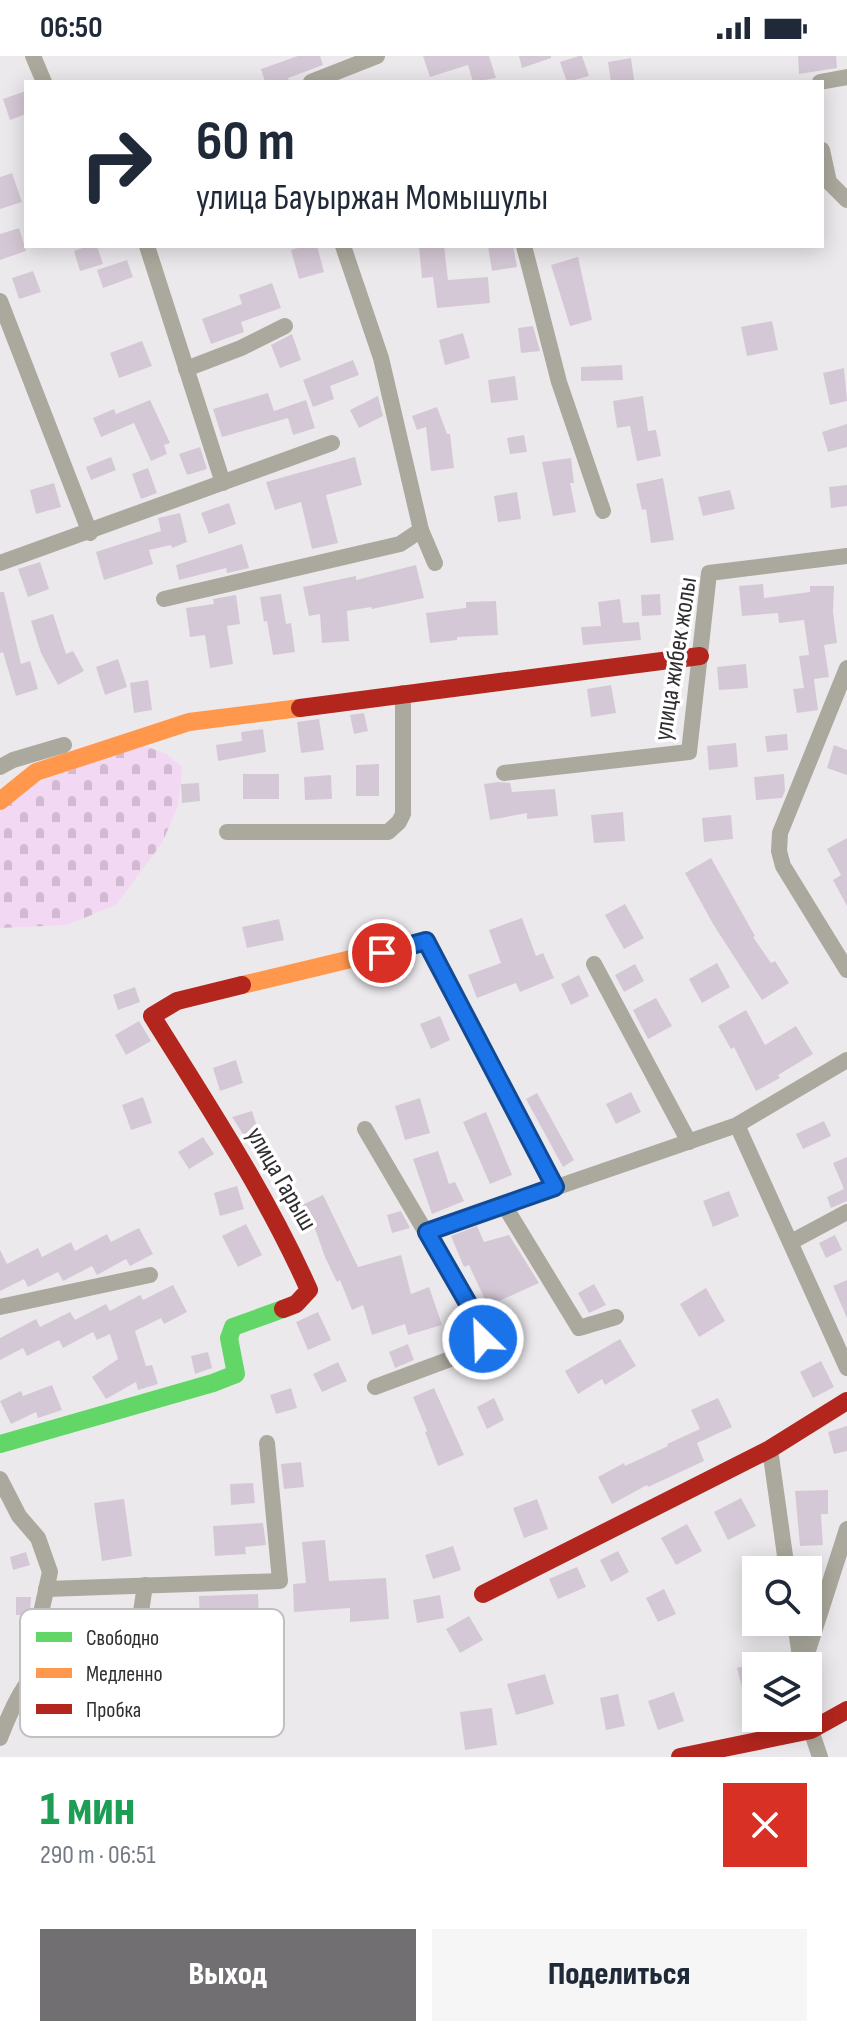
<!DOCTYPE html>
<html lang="ru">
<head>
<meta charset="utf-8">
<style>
	body { margin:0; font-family:"Sofia Sans Condensed",sans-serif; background:#f6f6f7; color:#1f2937; height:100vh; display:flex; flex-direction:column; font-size:30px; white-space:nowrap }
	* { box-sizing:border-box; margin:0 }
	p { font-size:26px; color:#747a83 }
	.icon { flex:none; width:44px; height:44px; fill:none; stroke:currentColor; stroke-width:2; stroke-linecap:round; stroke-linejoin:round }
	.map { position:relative; height:1701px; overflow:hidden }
	.details { display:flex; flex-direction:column; background:#fff; flex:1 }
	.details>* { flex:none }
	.guide { position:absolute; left:24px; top:24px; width:800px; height:168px; border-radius:0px; box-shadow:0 4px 20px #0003; background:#fff; color:#1f2937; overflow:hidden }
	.tools { position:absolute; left:742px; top:1500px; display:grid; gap:16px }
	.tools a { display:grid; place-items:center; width:80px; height:80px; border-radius:0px; background:#fff; box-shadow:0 4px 20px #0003; font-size:40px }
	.pin { position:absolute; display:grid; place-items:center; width:68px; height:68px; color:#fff; margin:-34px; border:4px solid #fff; border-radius:50%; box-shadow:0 2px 8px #0007 }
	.me { position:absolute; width:88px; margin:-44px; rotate:336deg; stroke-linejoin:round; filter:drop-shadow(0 0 6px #0008) }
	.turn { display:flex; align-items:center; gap:28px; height:168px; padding:0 40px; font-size:36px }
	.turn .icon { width:104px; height:104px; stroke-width:2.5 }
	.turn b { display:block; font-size:56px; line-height:68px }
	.round { display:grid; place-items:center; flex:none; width:84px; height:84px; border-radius:0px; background:#f6f6f7 }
	.headline { display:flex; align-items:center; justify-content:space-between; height:136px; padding:0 40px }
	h1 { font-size:48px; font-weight:800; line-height:60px; color:#1e9e55 }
	.button { display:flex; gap:16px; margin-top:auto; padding:16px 40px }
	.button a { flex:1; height:92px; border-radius:0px; background:#726f72; color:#fff; font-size:32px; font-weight:800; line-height:92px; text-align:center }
	.button a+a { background:#f6f6f7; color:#1f2937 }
	.status { display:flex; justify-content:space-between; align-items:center; height:56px; padding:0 40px; background:#fff; direction:ltr }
	.status svg { height:22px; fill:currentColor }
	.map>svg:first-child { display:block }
	.cemetery { fill:url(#cemetery-stones) }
	.building { fill:#d5c8d6 }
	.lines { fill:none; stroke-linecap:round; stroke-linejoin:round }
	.street { stroke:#aba89d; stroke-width:16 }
	.fast { stroke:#63d668; stroke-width:18 }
	.slow { stroke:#ff974d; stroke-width:18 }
	.jam { stroke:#b3261e; stroke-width:18 }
	.route-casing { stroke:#114b97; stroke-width:20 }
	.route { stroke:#1a73e8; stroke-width:14 }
	.labels { text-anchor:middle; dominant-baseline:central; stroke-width:7; stroke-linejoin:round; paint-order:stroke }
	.street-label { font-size:26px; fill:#302e30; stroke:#fff }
	.key { fill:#fff; stroke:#c1c0c1; stroke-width:2 }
	.key-label { font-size:22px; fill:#302e30 }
</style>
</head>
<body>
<div class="status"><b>06:50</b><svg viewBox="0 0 49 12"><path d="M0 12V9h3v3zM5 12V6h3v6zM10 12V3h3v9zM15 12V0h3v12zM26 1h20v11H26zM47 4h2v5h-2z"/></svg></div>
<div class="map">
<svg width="847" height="1701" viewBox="0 0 847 1701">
	<defs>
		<pattern id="cemetery-stones" width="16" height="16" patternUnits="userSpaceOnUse" patternTransform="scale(2)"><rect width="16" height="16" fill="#f3d8f4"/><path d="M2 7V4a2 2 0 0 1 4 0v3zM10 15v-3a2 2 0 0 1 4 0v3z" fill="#d1bad2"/></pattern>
	</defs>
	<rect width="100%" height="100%" fill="#ece9ec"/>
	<!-- cemetery -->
	<polygon class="cemetery" points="140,688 166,698 182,711 178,750 162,787 116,849 67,869 0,872 0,748 23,732"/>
	<!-- building -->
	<g class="building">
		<polygon points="298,0 320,0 323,9 288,22 289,26 265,26 261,13"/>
		<polygon points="423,0 489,0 496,22 473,26 468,9 430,21"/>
		<polygon points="519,0 551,0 551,2 522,12"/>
		<polygon points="579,0 582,0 589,20 567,26 560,6"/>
		<polygon points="798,0 836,0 837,12 799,18"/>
		<polygon points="631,2 634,24 611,26 608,6"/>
		<polygon points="26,35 26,58 10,64 3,43"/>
		<polygon points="12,117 22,146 0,153 0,121"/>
		<polygon points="19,172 26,195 0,204 0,178"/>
		<polygon points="88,190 97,190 103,208 80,215 74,195"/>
		<polygon points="306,190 317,190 324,216 299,223 291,194"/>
		<polygon points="419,190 444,190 448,224 488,221 490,247 437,252 433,221 422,222"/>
		<polygon points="488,190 513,190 517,211 492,215"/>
		<polygon points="578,201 592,264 570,270 551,209"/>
		<polygon points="127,204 133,221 103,232 97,214"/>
		<polygon points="33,215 41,236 19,243 12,222"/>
		<polygon points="272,227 281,252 241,266 244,276 211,288 202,263 242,248 239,239"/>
		<polygon points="772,265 778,294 747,300 741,271"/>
		<polygon points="533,270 540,295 521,297 518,272"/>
		<polygon points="463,277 470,302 445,309 439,284"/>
		<polygon points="292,278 301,304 280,312 271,289"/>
		<polygon points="142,285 152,310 119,322 110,297"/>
		<polygon points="353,304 359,319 330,330 334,343 313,351 303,324"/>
		<polygon points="622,309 623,324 581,325 581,311"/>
		<polygon points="844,312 847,345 830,349 823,317"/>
		<polygon points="515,320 518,344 491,347 488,324"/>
		<polygon points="268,337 274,355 306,344 315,372 293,379 288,362 222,381 213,353"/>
		<polygon points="378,340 383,360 359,372 350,354"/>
		<polygon points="643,340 648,375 656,374 661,400 637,405 630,370 617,372 613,345"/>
		<polygon points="150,344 170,387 164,389 167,398 151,405 134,367 101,381 93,362 114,353 116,358"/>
		<polygon points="437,351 447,378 450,378 454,412 431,415 426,371 417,374 412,360"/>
		<polygon points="847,368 847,391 828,396 822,376"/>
		<polygon points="524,379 527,396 510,398 507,382"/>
		<polygon points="200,391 207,413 187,419 179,398"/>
		<polygon points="111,401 116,414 91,424 86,411"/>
		<polygon points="355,401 362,429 326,439 338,487 312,493 301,446 275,454 266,426"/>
		<polygon points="571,402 574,427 570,427 576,456 553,460 542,406"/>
		<polygon points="148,412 157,437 141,443 132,418"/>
		<polygon points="663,422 674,484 651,487 646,453 642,454 636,428"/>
		<polygon points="54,427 61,451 36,458 30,434"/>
		<polygon points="847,429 847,450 831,452 829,431"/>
		<polygon points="730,434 735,453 703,460 698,441"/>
		<polygon points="517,436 521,463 498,466 494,440"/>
		<polygon points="229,447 236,468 209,478 201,457"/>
		<polygon points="180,457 187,486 172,492 171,489 149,494 153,508 104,524 96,496 161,475 158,462"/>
		<polygon points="242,488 249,512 227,517 226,512 179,524 176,509"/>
		<polygon points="40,506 49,533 28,541 18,513"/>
		<polygon points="416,509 424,542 372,553 371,551 347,555 349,585 322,587 320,558 309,560 303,531 356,520 356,524"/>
		<polygon points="763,528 764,542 810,536 810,530 834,530 833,556 837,587 824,589 829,621 814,623 818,654 797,657 793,633 804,632 799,600 809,599 804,564 779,567 778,557 742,560 739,530"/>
		<polygon points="0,536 4,536 21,608 30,605 38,633 16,640 3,596 0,597"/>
		<polygon points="281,538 286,568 291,567 295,596 273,599 267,565 264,566 260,541"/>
		<polygon points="660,538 661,559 642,560 641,539"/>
		<polygon points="236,539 240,568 227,570 233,608 210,612 205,579 190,581 186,552 214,548 213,543"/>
		<polygon points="620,543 623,567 639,566 641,584 583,589 581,571 601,570 598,546"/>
		<polygon points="496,545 498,579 457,581 457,584 430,587 426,557 466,552 466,546"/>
		<polygon points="53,558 66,598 73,595 84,615 58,629 41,597 31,565"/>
		<polygon points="118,603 127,631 105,639 96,611"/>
		<polygon points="746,608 748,632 719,634 717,611"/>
		<polygon points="148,624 152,654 134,657 130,627"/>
		<polygon points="611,629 616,657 591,661 587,633"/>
		<polygon points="364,657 368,675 354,678 350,659"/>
		<polygon points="319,663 324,694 301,697 297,666"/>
		<polygon points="263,673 266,696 218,705 216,689 242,685 241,676"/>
		<polygon points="787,678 788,694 767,696 765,680"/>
		<polygon points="736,687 738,711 709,714 707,690"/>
		<polygon points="834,689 847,694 847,719 827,712"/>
		<polygon points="379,708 379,740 356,740 356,709"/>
		<rect x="243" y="718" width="36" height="25"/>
		<polygon points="784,718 785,735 782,742 756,744 754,721"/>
		<polygon points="331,719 332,743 305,744 304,721"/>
		<polygon points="498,726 510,727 512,736 555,733 558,760 527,763 527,757 490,764 484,728"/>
		<polygon points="199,727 200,745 182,747 181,728"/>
		<polygon points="623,756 625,785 594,787 591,759"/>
		<polygon points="731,759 733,783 704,786 702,762"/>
		<polygon points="847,782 847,850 833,824 841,819 827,793"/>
		<polygon points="711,802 755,880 753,881 771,907 775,905 789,927 762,944 713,868 685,817"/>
		<polygon points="625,848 644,882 624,893 605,859"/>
		<polygon points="522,862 536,900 543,897 554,922 520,936 516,927 477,942 468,919 501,907 489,874"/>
		<polygon points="279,863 284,884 247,892 242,871"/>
		<polygon points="717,907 730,931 702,947 689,923"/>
		<polygon points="635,908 644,925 624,936 615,919"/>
		<polygon points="579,919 589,940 571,949 561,928"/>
		<polygon points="135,931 140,946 118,954 113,939"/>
		<polygon points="656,942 672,970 648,983 633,954"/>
		<polygon points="746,954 765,989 796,970 813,998 778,1019 780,1022 756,1035 734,991 731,993 718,970"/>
		<polygon points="440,960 450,984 431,993 420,968"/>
		<polygon points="139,965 151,985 126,999 115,979"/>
		<polygon points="236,1004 243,1027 220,1035 213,1012"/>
		<polygon points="631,1036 641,1056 616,1068 606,1048"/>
		<polygon points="537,1037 574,1104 563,1111 526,1043"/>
		<polygon points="143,1041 152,1067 131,1074 122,1049"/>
		<polygon points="420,1042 430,1077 405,1084 395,1050"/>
		<polygon points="252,1055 258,1074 243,1078 232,1061"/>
		<polygon points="486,1056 512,1119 490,1128 463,1066"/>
		<polygon points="824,1065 831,1080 803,1093 796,1078"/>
		<polygon points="203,1081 214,1098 189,1113 178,1096"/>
		<polygon points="438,1095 449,1128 455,1126 464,1145 432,1158 413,1103"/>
		<polygon points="847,1101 847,1145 831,1152 827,1141 844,1133 833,1107"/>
		<polygon points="237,1130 244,1153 220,1160 214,1137"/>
		<polygon points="729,1135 739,1160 713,1171 703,1145"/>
		<polygon points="323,1139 358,1211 401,1199 411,1238 429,1231 442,1269 408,1279 405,1268 372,1279 363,1249 352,1254 340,1224 337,1226 325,1201 314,1170 308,1173 298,1151"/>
		<polygon points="401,1155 410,1172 392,1177 387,1159"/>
		<polygon points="246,1168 262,1199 238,1211 222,1180"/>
		<polygon points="477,1170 484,1186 509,1179 539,1227 488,1250 469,1209 464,1211 451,1180"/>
		<polygon points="139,1172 153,1198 130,1210 126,1203 97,1219 92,1210 63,1225 58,1216 28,1231 24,1223 0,1235 0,1194 7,1208 38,1192 42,1201 71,1186 75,1195 107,1178 111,1186"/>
		<polygon points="835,1179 842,1194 826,1202 819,1187"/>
		<polygon points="847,1224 847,1262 833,1230"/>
		<polygon points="594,1228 606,1249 589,1257 578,1237"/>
		<polygon points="173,1229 187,1256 164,1268 161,1262 135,1275 146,1310 152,1309 158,1328 138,1334 136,1326 106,1343 92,1321 118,1303 110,1278 97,1284 93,1276 63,1292 59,1284 27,1300 23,1292 0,1304 0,1282 36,1263 40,1271 70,1256 75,1264 106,1248 110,1255 140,1239 143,1244"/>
		<polygon points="706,1232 725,1265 699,1281 680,1248"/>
		<polygon points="318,1256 331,1284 308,1294 296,1266"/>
		<polygon points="620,1283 636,1310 605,1329 602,1323 578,1338 565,1315"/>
		<polygon points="408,1288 414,1304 395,1312 389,1296"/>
		<polygon points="208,1296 212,1312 195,1318 191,1300"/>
		<polygon points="821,1305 834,1331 813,1342 800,1316"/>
		<polygon points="338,1306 347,1325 322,1336 313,1318"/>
		<polygon points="52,1329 62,1354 38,1362 36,1356 11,1368 0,1345 21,1335 23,1340"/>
		<polygon points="291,1332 297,1352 276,1358 270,1339"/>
		<polygon points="434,1332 464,1399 438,1410 425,1376 427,1375 413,1341"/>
		<polygon points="494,1342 504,1364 487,1373 477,1351"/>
		<polygon points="718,1342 732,1371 697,1387 704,1405 648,1431 647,1429 612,1448 598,1421 624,1407 625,1410 668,1390 667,1388 700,1373 691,1354"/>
		<polygon points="847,1370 847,1395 834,1398 828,1376"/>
		<polygon points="301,1406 304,1431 284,1433 281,1408"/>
		<polygon points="253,1427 255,1447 231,1449 230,1428"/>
		<polygon points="828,1434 828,1458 821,1458 823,1489 800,1490 795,1435"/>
		<polygon points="741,1442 756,1470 728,1484 714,1456"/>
		<polygon points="124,1443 132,1500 102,1505 94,1447"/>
		<polygon points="537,1443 548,1473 524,1482 513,1452"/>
		<polygon points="263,1467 266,1489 245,1491 246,1498 215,1500 213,1470"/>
		<polygon points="687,1468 702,1495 676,1509 661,1482"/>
		<polygon points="325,1484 329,1525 386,1522 389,1563 350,1566 350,1552 294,1556 293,1528 306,1527 302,1486"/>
		<polygon points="453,1490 461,1514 433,1523 425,1499"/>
		<polygon points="618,1495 629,1516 611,1526 600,1504"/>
		<polygon points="26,1496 30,1509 13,1514 10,1501"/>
		<polygon points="577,1511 586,1531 558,1543 549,1523"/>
		<polygon points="664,1533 676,1558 658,1566 646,1542"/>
		<polygon points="258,1538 259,1565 200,1569 199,1540"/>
		<polygon points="440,1539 444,1562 417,1567 413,1544"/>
		<polygon points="16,1541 31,1541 30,1559 16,1559"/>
		<polygon points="469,1560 483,1584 460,1597 446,1573"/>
		<polygon points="756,1607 756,1644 746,1646 737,1612"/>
		<polygon points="545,1618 554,1648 516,1659 507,1628"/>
		<polygon points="674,1636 684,1665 658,1674 648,1645"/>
		<polygon points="618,1638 625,1670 606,1674 600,1642"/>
		<polygon points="492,1652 497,1689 465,1694 460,1656"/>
	</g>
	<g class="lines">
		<!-- street -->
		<g class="street">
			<polyline points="33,0 44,26"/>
			<polyline points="311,26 377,0"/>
			<polyline points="820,26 847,21"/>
			<polyline points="822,94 829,126 847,144"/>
			<polyline points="147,190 223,427"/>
			<polyline points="343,190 381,302 421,474 435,507"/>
			<polyline points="524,190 559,326 603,455"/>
			<polyline points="0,245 90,477"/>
			<polyline points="186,313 241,292 285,270"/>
			<polyline points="0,507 332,387"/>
			<polyline points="164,543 400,488 421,474"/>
			<polyline points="847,612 780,777 779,795 783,810 847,914"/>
			<polyline points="0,711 13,704 64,689"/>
			<polyline points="504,717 689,696 709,517 847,500"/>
			<polyline points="227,776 388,776 399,766 403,758 403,637"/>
			<polyline points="594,908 689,1086"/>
			<polyline points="737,1069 847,1312"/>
			<polyline points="365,1073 481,1270 483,1283 480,1292 375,1331"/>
			<polyline points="504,1149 579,1272 616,1261"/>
			<polyline points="427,1176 737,1069 847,1004"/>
			<polyline points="791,1186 847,1156"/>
			<polyline points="0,1251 150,1219"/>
			<polyline points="770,1393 787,1514"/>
			<polyline points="0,1423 19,1460 38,1482 50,1516 41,1557 42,1587 38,1615"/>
			<polyline points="46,1533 280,1525 267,1387"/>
			<polyline points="795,1566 801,1608"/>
			<polyline points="803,1610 847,1473"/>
			<polyline points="808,1655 811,1674 820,1701"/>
			<path d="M0,1682c11,-28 26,-66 56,-80 10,-5 25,-6 36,-9 16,-4 32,-6 46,-17l7,-47"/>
		</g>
		<!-- fast -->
		<polyline class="fast" points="0,1388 213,1327 236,1318 229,1282 233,1271 283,1253"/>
		<!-- slow -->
		<g class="slow">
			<polyline points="0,745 36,716 189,666 300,652"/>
			<polyline points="242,929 426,885 555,1131"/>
		</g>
		<!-- jam -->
		<g class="jam">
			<polyline points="300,652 700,600"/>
			<path d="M242,929l-65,16 -25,15c56,90 114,177 157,274l-13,14 -13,5"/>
			<polyline points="483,1538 770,1393 847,1345"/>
			<polyline points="680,1701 811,1674 847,1654"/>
		</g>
	</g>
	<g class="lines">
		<!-- route casing -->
		<g class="route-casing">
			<polyline id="route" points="382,897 426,885 555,1131 427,1176 481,1270 483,1283"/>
		</g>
		<!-- route -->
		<use href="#route" class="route"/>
	</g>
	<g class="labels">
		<!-- street labels -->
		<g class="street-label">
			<text transform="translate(676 603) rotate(-81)">улица жибек жолы</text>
			<text transform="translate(281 1123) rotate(60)">улица Гарыш</text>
		</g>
	</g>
	<!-- legend -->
	<rect x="20" y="1553" width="264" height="128" rx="12" class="key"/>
	<rect x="36" y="1576" width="36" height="10" fill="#63d668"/>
	<rect x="36" y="1612" width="36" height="10" fill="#ff974d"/>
	<rect x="36" y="1648" width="36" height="10" fill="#b3261e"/>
	<g class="key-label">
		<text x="86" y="1589">Свободно</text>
		<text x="86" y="1625">Медленно</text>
		<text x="86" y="1661">Пробка</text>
	</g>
</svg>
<div class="tools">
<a><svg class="icon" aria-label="search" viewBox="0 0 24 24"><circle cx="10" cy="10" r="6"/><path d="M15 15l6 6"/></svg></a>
<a><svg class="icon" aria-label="layers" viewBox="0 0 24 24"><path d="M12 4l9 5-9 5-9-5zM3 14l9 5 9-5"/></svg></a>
</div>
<div class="pin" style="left:382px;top:897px;background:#d93025"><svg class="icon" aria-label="arrive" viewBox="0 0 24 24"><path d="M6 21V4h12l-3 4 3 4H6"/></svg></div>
<svg class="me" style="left:483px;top:1283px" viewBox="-20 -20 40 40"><circle r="17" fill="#1a73e8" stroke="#fff" stroke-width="3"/><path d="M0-11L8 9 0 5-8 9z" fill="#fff"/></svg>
<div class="guide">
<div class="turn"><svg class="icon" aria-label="right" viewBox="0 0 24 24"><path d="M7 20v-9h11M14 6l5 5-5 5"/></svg><div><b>60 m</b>улица Бауыржан Момышулы</div></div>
</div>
</div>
<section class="details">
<div class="headline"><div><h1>1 мин</h1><p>290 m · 06:51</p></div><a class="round" style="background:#d93025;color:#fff"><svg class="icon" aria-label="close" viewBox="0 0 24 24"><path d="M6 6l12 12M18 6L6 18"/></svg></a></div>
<div class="button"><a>Выход</a><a>Поделиться</a></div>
</section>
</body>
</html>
